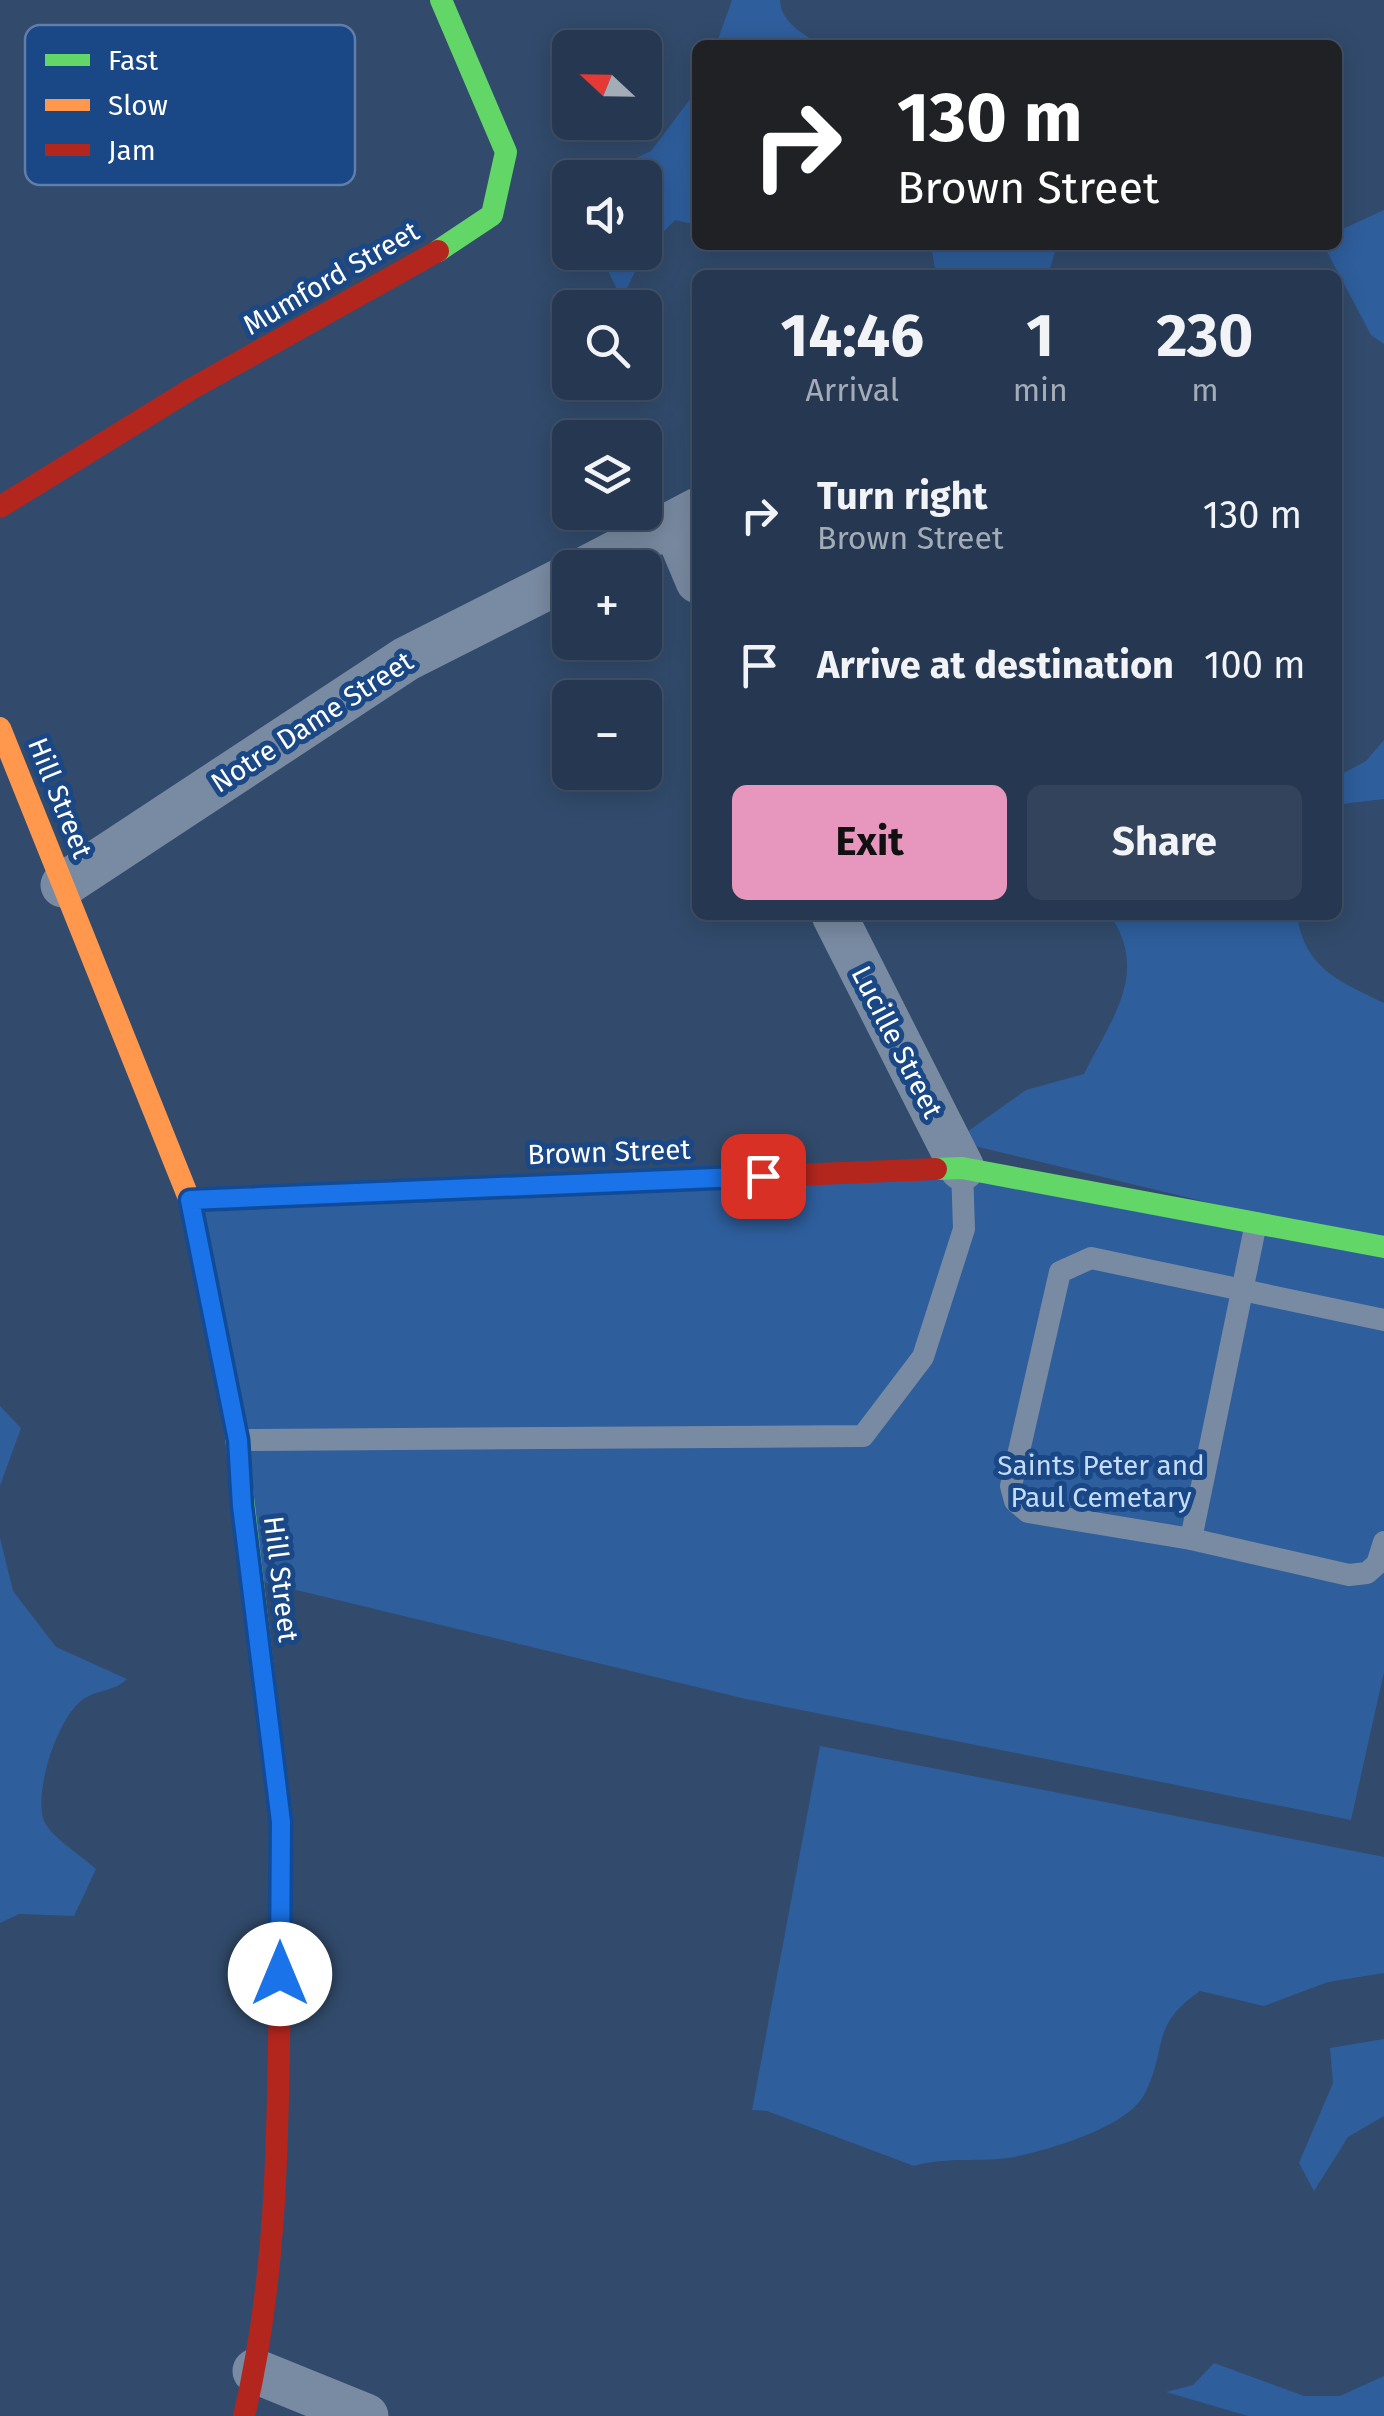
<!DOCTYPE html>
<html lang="en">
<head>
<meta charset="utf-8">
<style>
	body { margin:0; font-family:"Fira Sans",sans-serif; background:#32435b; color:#f1f3f6; height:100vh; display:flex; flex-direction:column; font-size:38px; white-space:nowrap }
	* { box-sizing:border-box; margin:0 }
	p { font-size:32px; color:#a4acb7 }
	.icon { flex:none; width:55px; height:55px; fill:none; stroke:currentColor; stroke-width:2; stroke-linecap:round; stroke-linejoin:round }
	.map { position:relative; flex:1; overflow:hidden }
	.sheet { position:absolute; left:692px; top:270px; width:650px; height:650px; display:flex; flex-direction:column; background:#263851; border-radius:15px; box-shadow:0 5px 25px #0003,0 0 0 2px #425268 }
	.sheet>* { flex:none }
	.guide { position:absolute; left:692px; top:40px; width:650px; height:210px; border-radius:15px; box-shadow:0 5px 25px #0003,0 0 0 2px #425268; background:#202124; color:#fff; overflow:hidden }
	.needle { width:65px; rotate:292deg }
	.controls { position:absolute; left:552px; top:30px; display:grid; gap:20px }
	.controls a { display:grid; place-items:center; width:110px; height:110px; border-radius:15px; background:#263851; box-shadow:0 5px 25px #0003,0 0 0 2px #425268; font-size:50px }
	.pin { position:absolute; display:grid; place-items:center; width:85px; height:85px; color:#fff; margin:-42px; border-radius:20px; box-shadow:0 5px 15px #0006 }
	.me { position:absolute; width:110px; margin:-55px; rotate:0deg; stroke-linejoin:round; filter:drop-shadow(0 0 8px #0008) }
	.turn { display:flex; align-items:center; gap:35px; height:210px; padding:0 40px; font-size:45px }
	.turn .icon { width:130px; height:130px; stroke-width:2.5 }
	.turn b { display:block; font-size:70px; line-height:85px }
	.eta { display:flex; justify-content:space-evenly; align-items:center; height:170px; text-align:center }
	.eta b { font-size:60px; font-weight:700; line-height:70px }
	.action { display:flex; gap:20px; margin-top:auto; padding:20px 40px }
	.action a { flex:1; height:115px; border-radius:15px; background:#e797bd; color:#111; font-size:40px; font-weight:700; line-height:115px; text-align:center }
	.action a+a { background:#32435b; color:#f1f3f6 }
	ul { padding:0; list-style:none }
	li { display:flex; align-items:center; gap:30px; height:150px; padding:0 40px }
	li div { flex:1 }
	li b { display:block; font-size:38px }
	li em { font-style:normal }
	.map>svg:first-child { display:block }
	.green { fill:#2e5e9c }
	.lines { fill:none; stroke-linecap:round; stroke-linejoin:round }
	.lane { stroke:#798ba2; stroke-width:22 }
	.street { stroke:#798ba2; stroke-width:45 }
	.fast { stroke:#63d668; stroke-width:22 }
	.slow { stroke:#ff974d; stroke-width:22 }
	.jam { stroke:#b3261e; stroke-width:22 }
	.route-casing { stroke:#114b97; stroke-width:25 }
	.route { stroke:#1a73e8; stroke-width:18 }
	.labels { text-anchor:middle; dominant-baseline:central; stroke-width:10; stroke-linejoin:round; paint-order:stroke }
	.street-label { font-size:28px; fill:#fff; stroke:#1a4785 }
	.park-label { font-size:28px; fill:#c5dcf9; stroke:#1a4785 }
	.key { fill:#1a4785; stroke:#5f7eaa; stroke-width:2.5 }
	.key-label { font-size:28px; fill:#fff }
</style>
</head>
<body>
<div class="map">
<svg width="1384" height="2416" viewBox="0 0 1384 2416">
	<rect width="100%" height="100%" fill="#324b6c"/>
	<!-- green -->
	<g class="green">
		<path d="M732,0h48c1,23 25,36 43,45h-107z"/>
		<polygon points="697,90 697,225 675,220 645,251 645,178 594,177 651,151"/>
		<polygon points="1384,210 1384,344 1371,335 1324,246 1338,245 1338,231"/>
		<polygon points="931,245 1057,245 1048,275 936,275"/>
		<polygon points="599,253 644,253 622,299"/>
		<polygon points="1384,740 1384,799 1342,804 1338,810 1338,776 1366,761"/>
		<path d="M1110,915h187c8,54 42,66 87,88v242l-430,-104 72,-51 58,-16c27,-55 66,-101 26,-159z"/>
		<polygon points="962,1168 1384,1247 1384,1672 1351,1820 746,1699 251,1579 190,1201"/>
		<polygon points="0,1406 21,1428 0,1486"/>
		<path d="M0,1538l13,53 43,56 71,32c-14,13 -27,10 -42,19 -27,16 -52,95 -41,123 8,17 38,35 52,48l-22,47 -55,-2 -19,9z"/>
		<path d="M820,1746l564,111v116l-56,9 -64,24 -64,-15c-52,36 -31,57 -56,104 -17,32 -95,55 -130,62 -34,6 -66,-1 -100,9l-147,-55 -15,-1z"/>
		<polygon points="1384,2039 1384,2116 1348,2137 1314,2191 1299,2163 1333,2083 1330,2048"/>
		<polygon points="1214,2363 1304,2396 1340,2396 1384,2376 1384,2416 1248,2416 1166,2392 1193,2385"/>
	</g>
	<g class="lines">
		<!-- lane -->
		<g class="lane">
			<polyline points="1384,1320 1091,1258 1060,1272 1011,1486 1015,1501 1028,1512 1191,1539 1349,1575 1367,1573 1377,1564 1384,1542"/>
			<polyline points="238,1440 863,1436 923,1357 964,1229 962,1168"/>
			<polyline points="1191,1539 1256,1223"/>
		</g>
		<!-- street -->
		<g class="street">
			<polyline points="674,524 698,581"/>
			<polyline points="587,568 698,510"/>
			<polyline points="63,885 406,659 570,576"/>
			<polyline points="834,915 962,1168"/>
			<polyline points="255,2371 366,2416"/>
		</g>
		<!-- fast -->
		<g class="fast">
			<polyline points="438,251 492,215 506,152 441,0"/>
			<polyline points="936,1169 962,1168 1384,1247"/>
			<polyline points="234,1420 281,1822 280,1971"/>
		</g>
		<!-- slow -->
		<polyline class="slow" points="0,728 190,1201 234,1420"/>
		<!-- jam -->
		<g class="jam">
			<polyline points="0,507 191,389 438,251"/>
			<polyline points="190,1201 936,1169"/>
			<path d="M244,2416c35,-145 34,-297 36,-445"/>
		</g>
	</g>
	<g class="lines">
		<!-- route casing -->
		<g class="route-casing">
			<polyline id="route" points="280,1974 281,1822 242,1506 238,1440 190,1200 763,1176"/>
		</g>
		<!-- route -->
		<use href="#route" class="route"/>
	</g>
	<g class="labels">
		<!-- street labels -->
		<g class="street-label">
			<text transform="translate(331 278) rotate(-30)">Mumford Street</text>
			<text transform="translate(312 722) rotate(-33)">Notre Dame Street</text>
			<text transform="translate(60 798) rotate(68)">Hill Street</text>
			<text transform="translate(897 1042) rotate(63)">Lucille Street</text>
			<text transform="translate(609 1152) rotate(-2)">Brown Street</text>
			<text transform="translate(281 1579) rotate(83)">Hill Street</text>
		</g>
		<!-- park labels -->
		<g class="park-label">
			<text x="1101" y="1465">Saints Peter and<tspan x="1101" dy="32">Paul Cemetary</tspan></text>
		</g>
	</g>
	<!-- legend -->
	<rect x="25" y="25" width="330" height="160" rx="15" class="key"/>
	<rect x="45" y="54" width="45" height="12" fill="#63d668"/>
	<rect x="45" y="99" width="45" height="12" fill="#ff974d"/>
	<rect x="45" y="144" width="45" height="12" fill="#b3261e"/>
	<g class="key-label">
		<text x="108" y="70">Fast</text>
		<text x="108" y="115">Slow</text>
		<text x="108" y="160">Jam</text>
	</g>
</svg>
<div class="controls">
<a><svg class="needle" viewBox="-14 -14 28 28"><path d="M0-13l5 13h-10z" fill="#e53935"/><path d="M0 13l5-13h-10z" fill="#a4acb7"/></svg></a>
<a><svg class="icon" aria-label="sound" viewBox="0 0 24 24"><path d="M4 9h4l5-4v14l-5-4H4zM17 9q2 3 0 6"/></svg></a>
<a><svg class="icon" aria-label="search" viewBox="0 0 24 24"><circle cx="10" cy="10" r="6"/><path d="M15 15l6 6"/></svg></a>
<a><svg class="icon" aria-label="layers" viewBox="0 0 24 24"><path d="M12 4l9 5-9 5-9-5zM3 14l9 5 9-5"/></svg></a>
<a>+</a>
<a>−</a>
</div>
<div class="pin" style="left:763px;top:1176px;background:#d93025"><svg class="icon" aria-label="arrive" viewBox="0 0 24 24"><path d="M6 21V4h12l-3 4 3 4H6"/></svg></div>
<svg class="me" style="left:280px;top:1974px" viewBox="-20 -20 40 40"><circle r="19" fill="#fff"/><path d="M0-13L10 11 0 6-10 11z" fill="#1a73e8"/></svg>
<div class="guide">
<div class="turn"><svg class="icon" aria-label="right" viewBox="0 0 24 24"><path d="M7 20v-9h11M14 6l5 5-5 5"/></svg><div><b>130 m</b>Brown Street</div></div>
</div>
<section class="sheet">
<div class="eta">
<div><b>14:46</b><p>Arrival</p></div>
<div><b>1</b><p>min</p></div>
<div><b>230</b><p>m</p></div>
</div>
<ul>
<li><svg class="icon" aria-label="right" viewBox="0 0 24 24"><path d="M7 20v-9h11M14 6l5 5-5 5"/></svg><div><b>Turn right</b><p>Brown Street</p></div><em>130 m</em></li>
<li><svg class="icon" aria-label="arrive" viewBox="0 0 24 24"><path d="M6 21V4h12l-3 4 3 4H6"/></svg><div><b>Arrive at destination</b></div><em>100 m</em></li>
</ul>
<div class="action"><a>Exit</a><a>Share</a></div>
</section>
</div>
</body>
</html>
